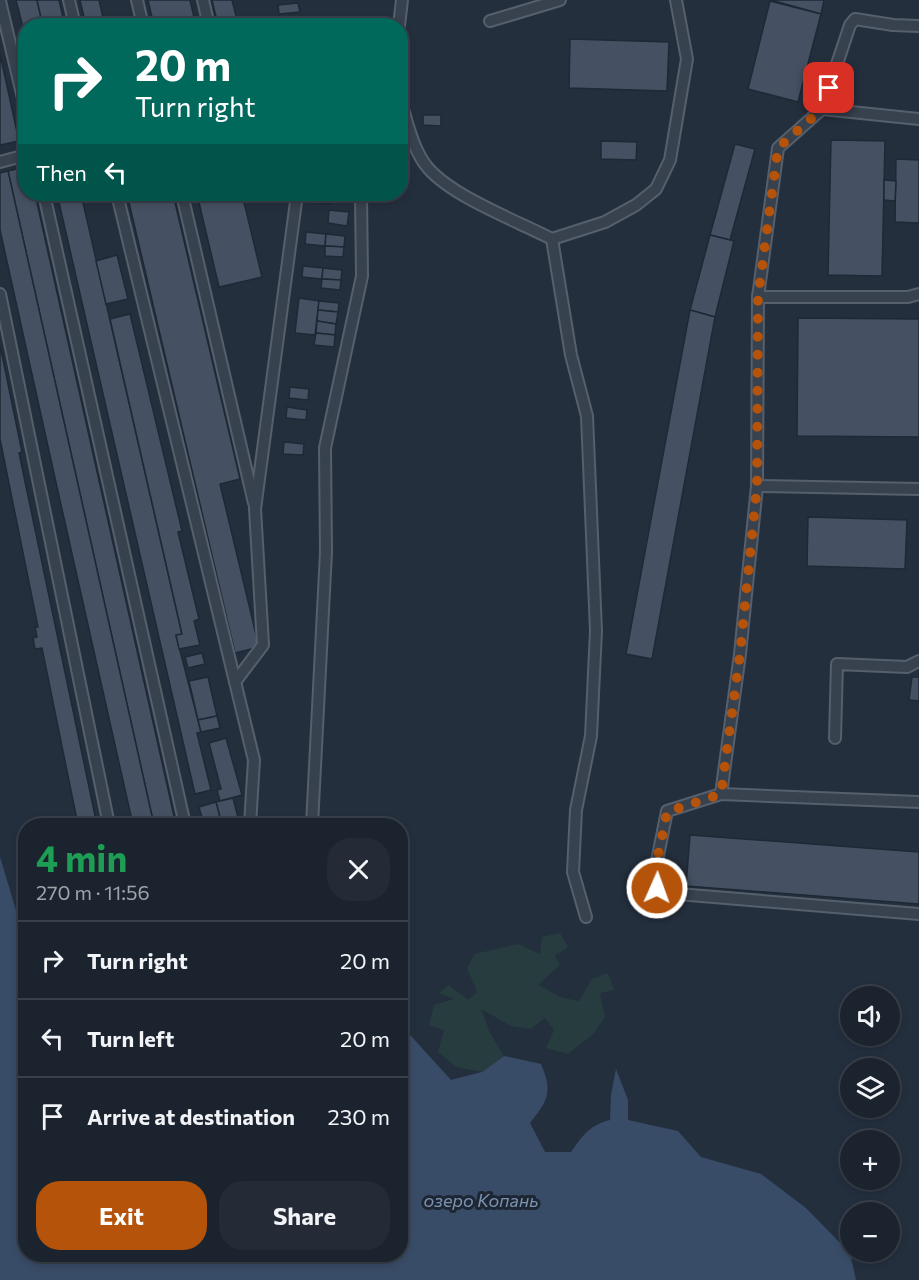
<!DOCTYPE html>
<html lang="en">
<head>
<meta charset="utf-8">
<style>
	body { margin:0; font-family:Commissioner,sans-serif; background:#242b36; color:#f1f3f6; height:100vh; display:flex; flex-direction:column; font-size:22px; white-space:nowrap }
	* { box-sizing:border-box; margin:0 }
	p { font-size:20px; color:#a0a4aa }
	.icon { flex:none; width:33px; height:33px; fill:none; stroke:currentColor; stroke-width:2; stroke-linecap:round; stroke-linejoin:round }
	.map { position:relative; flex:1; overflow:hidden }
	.sheet { position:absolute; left:18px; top:818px; width:390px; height:444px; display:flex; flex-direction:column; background:#1b232e; border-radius:24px; box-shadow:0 3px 9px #0003,0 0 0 2px #39404a }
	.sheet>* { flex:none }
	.top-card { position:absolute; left:18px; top:18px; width:390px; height:183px; border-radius:24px; box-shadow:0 3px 9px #0003,0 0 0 2px #39404a; background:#00695c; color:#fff; overflow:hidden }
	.tools { position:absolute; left:840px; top:986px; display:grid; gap:12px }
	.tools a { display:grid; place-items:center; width:60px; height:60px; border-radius:50%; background:#1b232e; box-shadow:0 3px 9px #0003,0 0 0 2px #39404a; font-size:30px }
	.pin { position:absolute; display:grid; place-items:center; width:51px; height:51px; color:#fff; margin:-26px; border-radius:12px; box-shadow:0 3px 9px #0006 }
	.me { position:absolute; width:66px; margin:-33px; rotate:2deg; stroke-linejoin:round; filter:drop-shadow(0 0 4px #0008) }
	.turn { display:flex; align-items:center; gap:21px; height:126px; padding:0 18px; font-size:27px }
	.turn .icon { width:78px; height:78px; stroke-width:2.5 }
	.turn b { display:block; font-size:42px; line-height:51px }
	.then { display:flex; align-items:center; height:57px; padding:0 18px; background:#0003; gap:12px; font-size:22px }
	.round { display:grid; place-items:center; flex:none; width:63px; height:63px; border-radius:24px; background:#242b36 }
	.summary { display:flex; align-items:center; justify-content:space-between; height:102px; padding:0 18px }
	h1 { font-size:36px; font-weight:700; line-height:45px; color:#1e9e55 }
	.action { display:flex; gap:12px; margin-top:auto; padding:12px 18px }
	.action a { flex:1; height:69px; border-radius:24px; background:#b45309; color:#fff; font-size:24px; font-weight:700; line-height:69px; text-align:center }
	.action a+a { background:#242b36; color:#f1f3f6 }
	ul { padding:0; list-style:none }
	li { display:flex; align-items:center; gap:18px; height:78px; padding:0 18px; border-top:2px solid #39404a }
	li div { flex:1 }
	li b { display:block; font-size:22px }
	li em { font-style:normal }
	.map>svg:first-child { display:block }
	.green { fill:#263c3f }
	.water { fill:#394c67 }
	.building { fill:#455162; stroke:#1f2835; stroke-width:1.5 }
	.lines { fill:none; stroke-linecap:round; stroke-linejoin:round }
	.lane-casing { stroke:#565f6c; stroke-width:14 }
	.lane { stroke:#38414e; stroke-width:10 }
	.route { stroke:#b45309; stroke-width:10; stroke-dasharray:0 18 }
	.labels { text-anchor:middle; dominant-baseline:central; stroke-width:6; stroke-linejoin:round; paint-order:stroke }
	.water-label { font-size:18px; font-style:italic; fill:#7c92b1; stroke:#1d2633 }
</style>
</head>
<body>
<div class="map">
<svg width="919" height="1280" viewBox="0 0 919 1280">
	<rect width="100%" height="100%" fill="#242f3e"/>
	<!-- green -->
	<polygon class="green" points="560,933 568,947 555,956 560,965 538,985 563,998 579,1001 592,979 608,973 614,990 600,993 605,1017 593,1034 568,1054 546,1048 554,1030 545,1018 531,1029 511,1026 481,1009 490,1033 504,1056 482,1072 456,1067 438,1052 444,1030 429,1025 434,1005 454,999 439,993 449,985 468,1000 477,992 467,968 475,954 518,944 540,954 542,937"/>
	<!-- water -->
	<path class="water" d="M0,857l25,83 1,314h374l1,-229 50,55 31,-8 22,-16 37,8c12,29 7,36 -11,59l15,29h26c12,-17 19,-27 39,-32l1,-25 5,-26 12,31v20l50,11 23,26 60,17 45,34 44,45 6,27h-856z"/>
	<!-- building -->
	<g class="building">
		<polygon points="16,0 37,0 43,26 26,26 26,39"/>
		<polygon points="37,0 59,0 65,26 43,26"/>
		<polygon points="80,0 99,0 105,26 86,26"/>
		<polygon points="148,0 190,0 196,26 154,26"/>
		<polygon points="212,0 232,0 237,20 218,25"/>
		<polygon points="771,0 824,0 821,14"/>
		<polygon points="770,1 821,14 798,102 748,89"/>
		<polygon points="298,3 300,12 279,14 278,5"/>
		<polygon points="570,39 669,42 667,91 569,88"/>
		<polygon points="0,54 19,141 0,145"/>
		<polygon points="423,115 441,115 441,126 423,125"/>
		<polygon points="831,140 885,141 882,276 828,275"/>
		<polygon points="601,141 637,142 636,160 601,159"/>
		<polygon points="735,144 755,149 730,240 710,235"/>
		<polygon points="896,159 919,160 919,223 895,222"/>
		<polygon points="26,167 26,194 35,194 176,825 154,825 8,171"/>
		<polygon points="8,171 154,825 133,825 57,487 0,230 0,173"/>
		<polygon points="884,180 896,181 895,201 884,200"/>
		<polygon points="81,194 182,634 176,635 201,732 197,733 211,790 195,794 58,198"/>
		<polygon points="127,194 173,194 240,479 220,484 259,647 235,653"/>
		<polygon points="197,194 242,194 262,277 219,287"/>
		<polygon points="310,194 331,194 330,204 309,202"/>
		<polygon points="329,210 349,212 347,226 328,223"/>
		<polygon points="306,232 326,234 325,246 305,244"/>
		<polygon points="326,234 345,236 344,247 325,246"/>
		<polygon points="710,235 734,241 715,317 690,310"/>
		<polygon points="325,246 344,247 343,257 325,256"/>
		<polygon points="117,255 128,299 106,304 96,261"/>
		<polygon points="303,266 323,268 322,279 302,277"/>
		<polygon points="323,268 342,270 341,280 322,279"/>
		<polygon points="322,279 341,280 340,290 321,288"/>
		<polygon points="299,298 319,301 315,335 295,333"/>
		<polygon points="319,301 339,303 338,312 318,310"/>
		<polygon points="318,310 338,312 336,324 317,321"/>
		<polygon points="690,310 715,317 652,659 626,654"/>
		<polygon points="130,314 182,531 178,532 199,619 194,621 200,645 179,649 176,635 182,634 110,319"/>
		<polygon points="798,318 919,319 919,437 797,436"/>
		<polygon points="317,321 336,324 335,335 316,333"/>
		<polygon points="316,333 335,335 334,347 314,345"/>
		<polygon points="0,345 22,452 19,453 97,825 78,825 42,648 35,649 33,638 37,637 35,627 38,627 0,439"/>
		<polygon points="290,387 309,389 308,400 289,398"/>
		<polygon points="287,407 307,410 306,420 286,418"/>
		<polygon points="284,442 304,444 303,455 283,454"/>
		<polygon points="808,517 907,520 905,569 807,566"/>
		<polygon points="202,653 205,664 188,668 185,657"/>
		<polygon points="208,677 217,716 198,720 189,681"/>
		<polygon points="912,677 919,677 919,701 909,700"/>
		<polygon points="217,716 220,728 201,732 198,720"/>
		<polygon points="226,738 242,795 220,801 217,790 221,789 209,743"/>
		<polygon points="233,798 240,825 222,825 216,802"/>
		<polygon points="216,802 222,825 204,825 199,807"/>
		<polygon points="690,835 919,852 919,904 686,886"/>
	</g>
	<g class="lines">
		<!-- lane casing -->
		<g class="lane-casing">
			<g id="lane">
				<polyline points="69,0 75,26"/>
				<polyline points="137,0 143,26"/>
				<polyline points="203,0 209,26"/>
				<polyline points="0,1 26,111"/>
				<polyline points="490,21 560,0"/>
				<polyline points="399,26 402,0"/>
				<path d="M400,99c7,22 13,52 28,69 25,29 89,53 124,71l53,-17 31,-17 20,-16 14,-29 17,-101 -11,-59"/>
				<polyline points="822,109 919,119"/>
				<polyline points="0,162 26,155"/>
				<polyline points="44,194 185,825"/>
				<polyline points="117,194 254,760 250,825"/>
				<polyline points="182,194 254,503"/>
				<polyline points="552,239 571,355 587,416 596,631 591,736 576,810 573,872 586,917"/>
				<polyline points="0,294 109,825"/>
				<polyline points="758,297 908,297 919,294"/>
				<polyline points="757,486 919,489"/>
				<polyline points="235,682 263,645 255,509 297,194"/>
				<polyline points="835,738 837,664 907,667 919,661"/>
				<polyline points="721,794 740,654 757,486 758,297 778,148 822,109 850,25 855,19 893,25 919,26"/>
				<polyline points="919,802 721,794 667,811 654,876 656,888 666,893 919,914"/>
				<polyline points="312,825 326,552 325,448 362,276 361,194"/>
			</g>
		</g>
		<!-- lane -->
		<use href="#lane" class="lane"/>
	</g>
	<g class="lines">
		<!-- route -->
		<polyline class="route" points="657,888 654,876 667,812 721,794 740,654 757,486 758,297 778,148 822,109 829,88"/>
	</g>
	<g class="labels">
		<!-- water labels -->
		<g class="water-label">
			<text x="481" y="1200">озеро Копань</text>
		</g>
	</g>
</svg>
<div class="tools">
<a><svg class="icon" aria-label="sound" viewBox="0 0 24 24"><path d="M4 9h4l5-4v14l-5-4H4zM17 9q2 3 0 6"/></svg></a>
<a><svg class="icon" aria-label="layers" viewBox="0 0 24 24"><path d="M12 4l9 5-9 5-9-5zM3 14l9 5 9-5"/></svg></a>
<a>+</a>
<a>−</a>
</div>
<div class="pin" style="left:829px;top:88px;background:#d93025"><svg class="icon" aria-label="arrive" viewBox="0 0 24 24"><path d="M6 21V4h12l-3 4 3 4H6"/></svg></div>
<svg class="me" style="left:657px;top:888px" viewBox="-20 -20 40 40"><circle r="17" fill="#b45309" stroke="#fff" stroke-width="3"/><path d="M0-11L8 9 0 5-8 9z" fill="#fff"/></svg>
<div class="top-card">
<div class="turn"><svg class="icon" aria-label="right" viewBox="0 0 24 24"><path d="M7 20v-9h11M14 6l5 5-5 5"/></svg><div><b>20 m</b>Turn right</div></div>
<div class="then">Then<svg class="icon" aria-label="left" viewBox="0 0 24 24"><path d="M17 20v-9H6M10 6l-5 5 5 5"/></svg></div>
</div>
<section class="sheet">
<div class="summary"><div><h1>4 min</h1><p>270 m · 11:56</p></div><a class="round"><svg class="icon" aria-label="close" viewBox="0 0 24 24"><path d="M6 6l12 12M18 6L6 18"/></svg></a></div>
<ul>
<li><svg class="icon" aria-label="right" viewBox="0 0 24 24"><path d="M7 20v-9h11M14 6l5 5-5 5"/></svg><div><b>Turn right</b></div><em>20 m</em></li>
<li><svg class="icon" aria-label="left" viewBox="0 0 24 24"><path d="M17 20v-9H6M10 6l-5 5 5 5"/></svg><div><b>Turn left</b></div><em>20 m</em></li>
<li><svg class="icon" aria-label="arrive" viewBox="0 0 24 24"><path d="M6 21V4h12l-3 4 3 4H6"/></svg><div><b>Arrive at destination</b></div><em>230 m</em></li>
</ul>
<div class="action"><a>Exit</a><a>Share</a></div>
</section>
</div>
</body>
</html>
